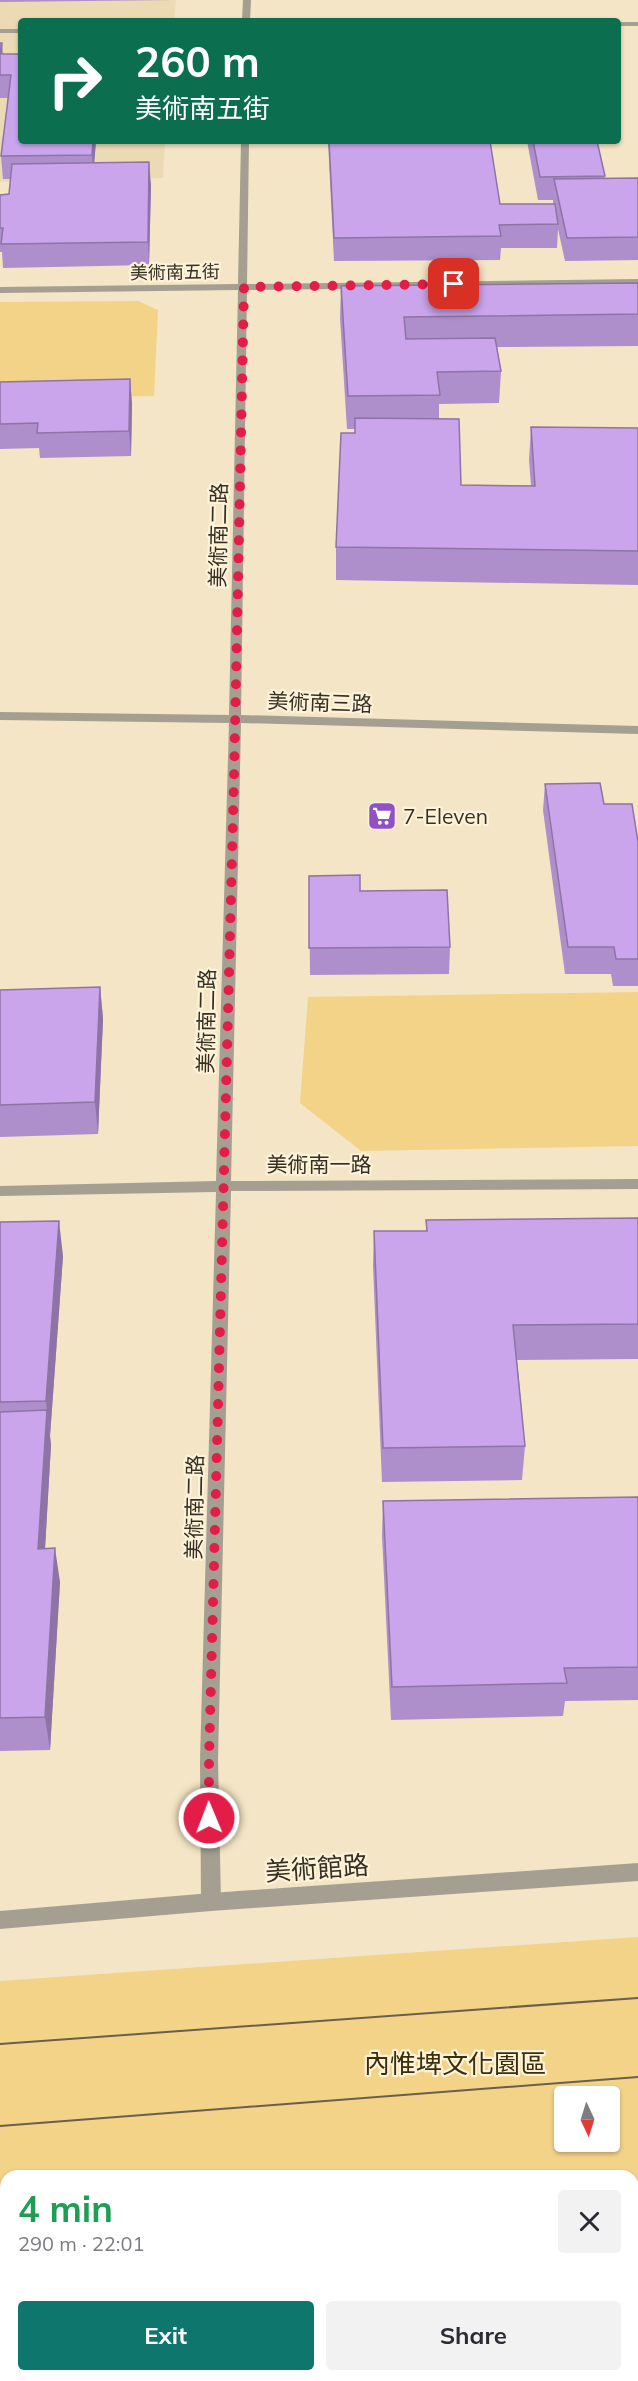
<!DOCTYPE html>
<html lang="en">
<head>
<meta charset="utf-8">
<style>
	body { margin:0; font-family:Mulish,"Noto Sans TC",sans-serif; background:#f2f2f3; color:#2b2b33; height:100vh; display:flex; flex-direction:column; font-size:22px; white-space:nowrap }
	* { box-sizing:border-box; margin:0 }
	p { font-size:20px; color:#7c7c81 }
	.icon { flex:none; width:33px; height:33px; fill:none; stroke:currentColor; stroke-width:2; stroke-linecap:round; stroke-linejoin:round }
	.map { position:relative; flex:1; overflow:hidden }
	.drawer { position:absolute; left:0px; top:2170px; width:639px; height:212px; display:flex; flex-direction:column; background:#fff; border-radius:18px 18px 0 0; box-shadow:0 2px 4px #0004 }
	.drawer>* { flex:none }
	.hud { position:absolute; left:18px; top:18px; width:603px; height:126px; border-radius:6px; box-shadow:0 2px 4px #0004; background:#0b6e4f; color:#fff; overflow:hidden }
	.needle { width:39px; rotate:176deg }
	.fabs { position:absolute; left:554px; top:2086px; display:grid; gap:12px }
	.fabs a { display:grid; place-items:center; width:66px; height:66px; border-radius:6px; background:#fff; box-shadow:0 2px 4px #0004; font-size:30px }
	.pin { position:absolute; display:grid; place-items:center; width:51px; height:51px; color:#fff; margin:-26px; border-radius:12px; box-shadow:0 3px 9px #0006 }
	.me { position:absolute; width:66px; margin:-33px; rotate:359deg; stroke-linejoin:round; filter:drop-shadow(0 0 4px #0008) }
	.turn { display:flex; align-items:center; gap:21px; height:126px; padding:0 18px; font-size:27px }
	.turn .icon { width:78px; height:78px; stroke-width:2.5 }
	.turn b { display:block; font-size:42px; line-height:51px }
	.round { display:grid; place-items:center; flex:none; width:63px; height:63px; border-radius:6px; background:#f2f2f3 }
	.summary { display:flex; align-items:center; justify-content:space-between; height:102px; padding:0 18px }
	h1 { font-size:36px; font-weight:700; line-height:45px; color:#1e9e55 }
	.primary-button { display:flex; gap:12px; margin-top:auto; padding:12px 18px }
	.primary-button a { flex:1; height:69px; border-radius:6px; background:#0f766e; color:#fff; font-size:24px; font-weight:700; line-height:69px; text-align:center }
	.primary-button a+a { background:#f2f2f3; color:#2b2b33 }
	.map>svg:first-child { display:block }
	.built { fill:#ebdab3 }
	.green { fill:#f3d388; fill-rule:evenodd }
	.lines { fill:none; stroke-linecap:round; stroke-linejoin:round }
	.minor { fill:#a59f92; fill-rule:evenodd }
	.tertiary { fill:#a59f92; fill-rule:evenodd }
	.tram { stroke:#685f4e; stroke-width:2 }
	.wall { fill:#ae8ecb }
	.shaded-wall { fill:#8d74a5 }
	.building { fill:#caa5ec; stroke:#8d74a5; stroke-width:1.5 }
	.route { stroke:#e11d48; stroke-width:10; stroke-dasharray:0 18 }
	.labels { text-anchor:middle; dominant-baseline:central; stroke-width:4.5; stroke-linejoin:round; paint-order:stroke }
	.far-street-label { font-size:18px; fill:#363024; stroke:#fef3d9 }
	.street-label { font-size:21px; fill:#363024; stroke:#fef3d9 }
	.poi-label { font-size:21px; fill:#363024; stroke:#fef3d9; text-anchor:start }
	.near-street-label { font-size:26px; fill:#363024; stroke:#fef3d9 }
	.near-park-label { font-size:26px; fill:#3b2e09; stroke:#fef3d9 }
</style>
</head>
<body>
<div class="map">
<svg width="638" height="2381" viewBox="0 0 638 2381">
	<rect width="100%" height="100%" fill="#f3e5c5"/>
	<!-- built -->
	<polygon class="built" points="0,0 176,0 174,21 21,21 21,141 165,141 163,178 0,182"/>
	<!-- green -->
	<g class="green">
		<polygon points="138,301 158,310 154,396 0,398 0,302"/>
		<polygon points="638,992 638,1146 361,1151 300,1103 308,997"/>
		<path d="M638,1937v444h-638v-400zM564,2097h45v45h-45zM633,2176v200h-627v-200z"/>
	</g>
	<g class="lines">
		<!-- minor -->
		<g class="minor">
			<polygon points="243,0 251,0 250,21 242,21"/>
			<rect x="618" y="22" width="20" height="4"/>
			<rect x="0" y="29" width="21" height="4"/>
			<polygon points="241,141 249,141 247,284 638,279 638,285 247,290 241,715 638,726 638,734 241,723 231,1181 638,1179 638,1189 231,1191 218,1760 221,1902 218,1908 211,1911 204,1908 201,1902 200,1760 216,1192 0,1196 0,1186 216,1181 229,723 0,720 0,712 229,715 238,290 0,293 0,287 238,284"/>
		</g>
		<!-- tertiary -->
		<polygon class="tertiary" points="638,1863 638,1881 211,1911 0,1929 0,1911 211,1893"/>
		<!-- tram -->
		<g class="tram">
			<polyline points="0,2044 638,1998"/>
			<polyline points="0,2126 638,2077"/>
		</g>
	</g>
	<!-- wall -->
	<g class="wall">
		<polygon points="0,0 173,0 0,2"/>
		<polygon points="0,43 2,43 3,54 21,54 21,141 96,141 94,163 151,185 149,265 3,268 2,252 0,252 0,195 9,194 11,179 3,179 1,156 9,98 0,98"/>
		<polygon points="328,141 490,141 500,204 553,204 553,200 538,200 527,141 597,141 605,179 638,178 638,260 565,261 558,229 557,248 501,248 500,260 334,261"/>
		<polygon points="638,283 638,346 497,347 501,371 499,403 439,404 439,419 461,485 531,486 529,460 531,427 638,428 638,585 336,580 336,547 355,429 347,429 340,318 341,286"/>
		<polygon points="130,379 132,404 131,456 40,458 39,448 0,449 0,382"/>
		<polygon points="545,784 604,804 638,842 638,986 613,986 611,974 565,974 543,810"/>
		<polygon points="309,876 360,891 450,947 449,974 310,975"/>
		<polygon points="100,987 103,1019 98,1134 0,1137 0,990"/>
		<polygon points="638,1218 638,1359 517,1360 525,1446 522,1480 382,1482 373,1266 374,1231 426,1231 426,1220"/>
		<polygon points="0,1222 63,1256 50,1436 51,1445 45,1549 60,1582 50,1750 0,1751"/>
		<polygon points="638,1497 638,1700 565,1701 563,1716 391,1720 382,1536 383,1501"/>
	</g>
	<!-- shaded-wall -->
	<g class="shaded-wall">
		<polygon points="93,141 96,141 93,178 92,155"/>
		<polygon points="149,162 151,185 149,265 148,242"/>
		<polygon points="130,379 132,404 131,456 129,431"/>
		<polygon points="100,987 103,1019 98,1134 95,1102"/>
		<polygon points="59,1221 63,1256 50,1436 46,1401"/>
		<polygon points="47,1410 51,1445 43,1583 38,1549"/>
		<polygon points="55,1548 60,1582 50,1750 45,1717"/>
	</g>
	<!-- building -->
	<g class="building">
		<polygon points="0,43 2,43 1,54 21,54 21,141 93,141 92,155 1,156 11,75 0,75"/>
		<polygon points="329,141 490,141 500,204 555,204 558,224 499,225 501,236 334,238"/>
		<polygon points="533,141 597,141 605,176 540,177"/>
		<polygon points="149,162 148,242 1,244 3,228 0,228 0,195 9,194 12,164"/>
		<polygon points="638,178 638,237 567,238 554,179"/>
		<polygon points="638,283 638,314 404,317 406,339 495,338 501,371 437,372 440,395 348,396 341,286"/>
		<polygon points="130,379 129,431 37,433 38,423 0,424 0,382"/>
		<polygon points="355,418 459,419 461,485 535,486 531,427 638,428 638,551 336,547 341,433 355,433"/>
		<polygon points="600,783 604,804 632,804 638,842 638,959 616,959 614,947 568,947 545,784"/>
		<polygon points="360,875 360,891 447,890 450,947 309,948 309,876"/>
		<polygon points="100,987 95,1102 0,1105 0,990"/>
		<polygon points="638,1218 638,1324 513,1325 525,1446 383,1448 374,1231 427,1231 426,1220"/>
		<polygon points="59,1221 46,1401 0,1402 0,1222"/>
		<polygon points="47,1410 38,1549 55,1548 45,1717 0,1718 0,1412"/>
		<polygon points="638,1497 638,1667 564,1668 567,1683 392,1687 383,1501"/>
	</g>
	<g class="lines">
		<!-- route -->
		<polyline class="route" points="209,1818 209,1760 234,778 244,287 454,284"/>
	</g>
	<!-- icons -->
	<defs>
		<g id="supermarket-square" transform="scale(1.5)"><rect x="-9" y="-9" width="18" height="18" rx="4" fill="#9350c4" stroke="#fef3d9"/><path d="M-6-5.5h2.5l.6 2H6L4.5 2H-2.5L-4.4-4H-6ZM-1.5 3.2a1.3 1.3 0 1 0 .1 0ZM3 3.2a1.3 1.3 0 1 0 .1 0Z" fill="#fff"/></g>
	</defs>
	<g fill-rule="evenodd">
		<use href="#supermarket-square" x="382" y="816"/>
	</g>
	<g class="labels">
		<!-- far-street labels -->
		<g class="far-street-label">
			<text transform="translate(175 272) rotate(-1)">美術南五街</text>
		</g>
		<!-- street labels -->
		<g class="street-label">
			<text transform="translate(218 535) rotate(-89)">美術南二路</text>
			<text transform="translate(320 702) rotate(2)">美術南三路</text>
			<text transform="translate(206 1021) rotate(-89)">美術南二路</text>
			<text x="319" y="1164">美術南一路</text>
			<text transform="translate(194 1507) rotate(-89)">美術南二路</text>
		</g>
		<!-- poi labels -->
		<g class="poi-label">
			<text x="403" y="816">7-Eleven</text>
		</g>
		<!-- near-street labels -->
		<g class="near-street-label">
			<text transform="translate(317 1868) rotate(-4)">美術館路</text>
		</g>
		<!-- near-park labels -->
		<g class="near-park-label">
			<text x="455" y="2063">內惟埤文化園區</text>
		</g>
	</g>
</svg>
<div class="fabs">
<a><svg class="needle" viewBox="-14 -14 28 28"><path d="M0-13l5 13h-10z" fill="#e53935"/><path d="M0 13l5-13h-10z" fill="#7c7c81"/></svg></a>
</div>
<div class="pin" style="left:454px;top:284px;background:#d93025"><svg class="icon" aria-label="arrive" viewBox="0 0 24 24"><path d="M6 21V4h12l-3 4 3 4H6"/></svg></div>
<svg class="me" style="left:209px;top:1818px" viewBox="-20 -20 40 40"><circle r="17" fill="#e11d48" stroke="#fff" stroke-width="3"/><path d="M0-11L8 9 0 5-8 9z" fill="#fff"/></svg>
<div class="hud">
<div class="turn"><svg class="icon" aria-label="right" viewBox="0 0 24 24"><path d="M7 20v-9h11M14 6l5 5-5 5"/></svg><div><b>260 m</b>美術南五街</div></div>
</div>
<section class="drawer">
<div class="summary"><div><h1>4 min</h1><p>290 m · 22:01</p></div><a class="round"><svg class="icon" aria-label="close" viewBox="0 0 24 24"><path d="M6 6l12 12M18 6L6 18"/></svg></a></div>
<div class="primary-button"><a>Exit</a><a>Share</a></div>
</section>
</div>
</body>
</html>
